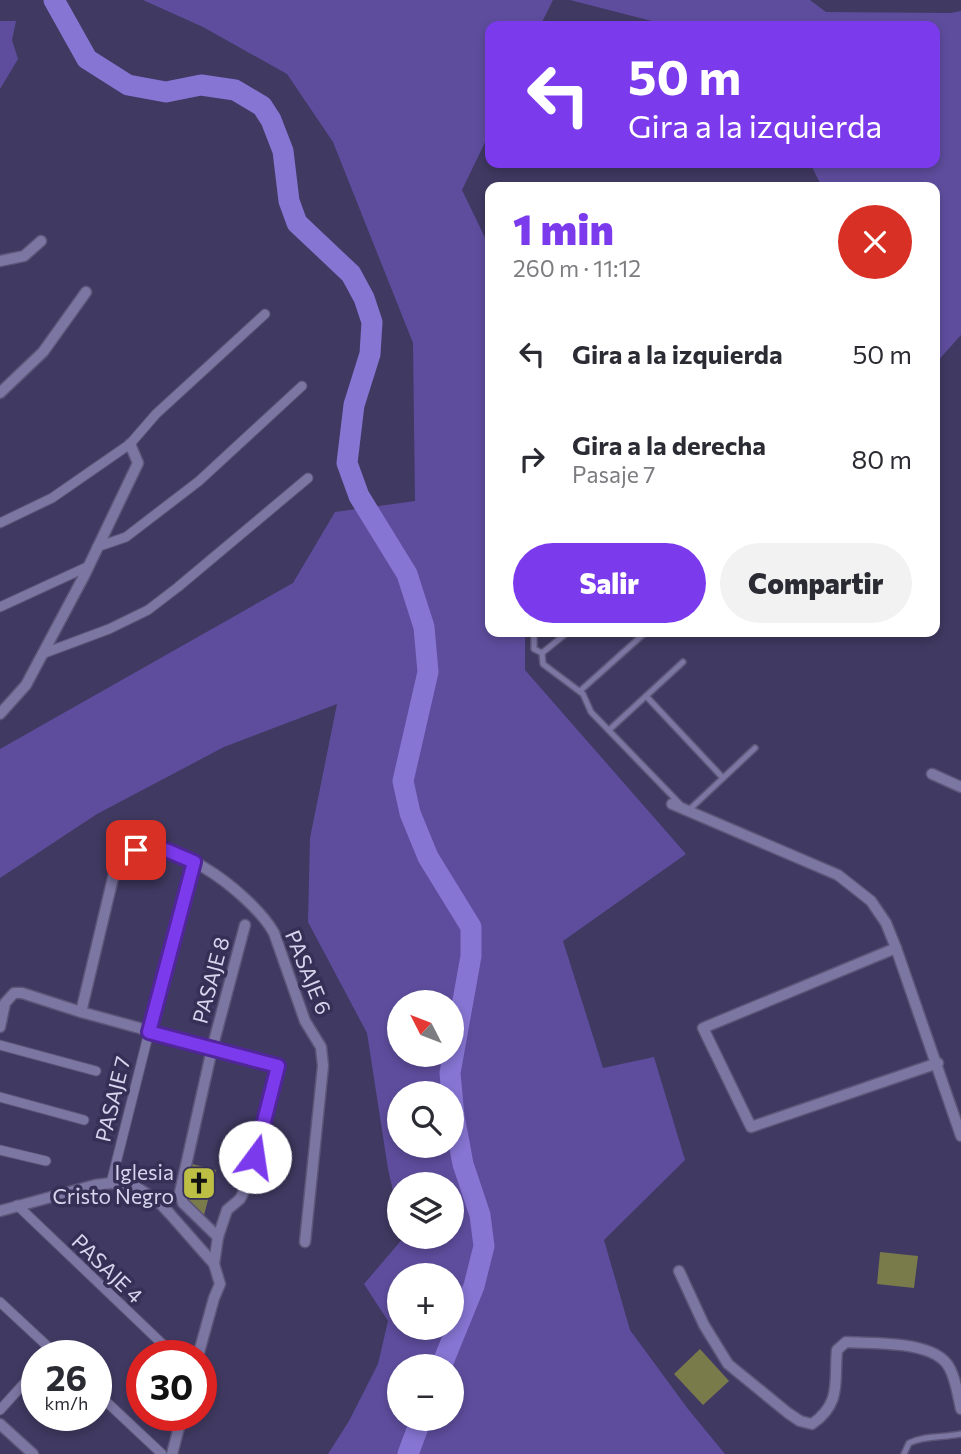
<!DOCTYPE html>
<html lang="es">
<head>
<meta charset="utf-8">
<style>
	body { margin:0; font-family:Commissioner,sans-serif; background:#f2f2f3; color:#2b2b33; height:100vh; display:flex; flex-direction:column; font-size:26px; white-space:nowrap }
	* { box-sizing:border-box; margin:0 }
	p { font-size:23px; color:#7c7c81 }
	.icon { flex:none; width:38px; height:38px; fill:none; stroke:currentColor; stroke-width:2; stroke-linecap:round; stroke-linejoin:round }
	.map { position:relative; flex:1; overflow:hidden }
	.sheet { position:absolute; left:485px; top:182px; width:455px; height:455px; display:flex; flex-direction:column; background:#fff; border-radius:14px; box-shadow:0 4px 10px #0003 }
	.sheet>* { flex:none }
	.guide { position:absolute; left:485px; top:21px; width:455px; height:147px; border-radius:14px; box-shadow:0 4px 10px #0003; background:#7c3aed; color:#fff; overflow:hidden }
	.needle { width:46px; rotate:312deg }
	.buttons { position:absolute; left:387px; top:990px; display:grid; gap:14px }
	.buttons a { display:grid; place-items:center; width:77px; height:77px; border-radius:50%; background:#fff; box-shadow:0 4px 10px #0003; font-size:35px }
	.speed { position:absolute; left:21px; top:1340px; display:flex; gap:14px; font-size:35px; font-weight:700; text-align:center }
	.speed>* { display:grid; place-content:center; width:91px; height:91px; border-radius:50%; background:#fff; box-shadow:0 4px 10px #0003; line-height:1 }
	.speed small { font-size:18px; font-weight:400 }
	.speed .limit { border:10px solid #d22; background:#fff; color:#111 }
	.pin { position:absolute; display:grid; place-items:center; width:60px; height:60px; color:#fff; margin:-30px; border-radius:14px; box-shadow:0 4px 10px #0006 }
	.me { position:absolute; width:77px; margin:-38px; rotate:14deg; stroke-linejoin:round; filter:drop-shadow(0 0 5px #0008) }
	.turn { display:flex; align-items:center; gap:24px; height:147px; padding:0 28px; font-size:32px }
	.turn .icon { width:91px; height:91px; stroke-width:2.5 }
	.turn b { display:block; font-size:49px; line-height:60px }
	.round { display:grid; place-items:center; flex:none; width:74px; height:74px; border-radius:37px; background:#f2f2f3 }
	.overview { display:flex; align-items:center; justify-content:space-between; height:119px; padding:0 28px }
	h1 { font-size:42px; font-weight:800; line-height:52px; color:#7c3aed }
	.primary-button { display:flex; gap:14px; margin-top:auto; padding:14px 28px }
	.primary-button a { flex:1; height:80px; border-radius:42px; background:#7c3aed; color:#fff; font-size:28px; font-weight:800; line-height:80px; text-align:center }
	.primary-button a+a { background:#f2f2f3; color:#2b2b33 }
	ul { padding:0; list-style:none }
	li { display:flex; align-items:center; gap:21px; height:105px; padding:0 28px }
	li div { flex:1 }
	li b { display:block; font-size:26px }
	li em { font-style:normal }
	.map>svg:first-child { display:block }
	.green { fill:#5e4d9d; fill-rule:evenodd }
	.lines { fill:none; stroke-linecap:round; stroke-linejoin:round }
	.river { stroke:#8675d2; stroke-width:21 }
	.building { fill:#797b4b }
	.service-casing { stroke:#5c5577; stroke-width:8 }
	.pedestrian-casing { stroke:#5c5577; stroke-width:11 }
	.minor-casing { stroke:#5c5577; stroke-width:13 }
	.service { stroke:#7c76a3; stroke-width:5 }
	.pedestrian { stroke:#7c76a3; stroke-width:9 }
	.minor { stroke:#7c76a3; stroke-width:10 }
	.route-casing { stroke:#51269a; stroke-width:18 }
	.route { stroke:#7c3aed; stroke-width:12 }
	.labels { text-anchor:middle; dominant-baseline:central; stroke-width:7; stroke-linejoin:round; paint-order:stroke }
	.street-label { font-size:21px; fill:#d7d4ed; stroke:#362f56 }
	.poi-label { font-size:21px; fill:#d7d4ed; stroke:#362f56; text-anchor:end }
</style>
</head>
<body>
<div class="map">
<svg width="961" height="1454" viewBox="0 0 961 1454">
	<rect width="100%" height="100%" fill="#403961"/>
	<!-- green -->
	<g class="green">
		<path d="M143,0h410l-13,26h-50v106l-28,58 28,58v384h35v38l161,184 -123,87 40,127 51,-11 31,103 -81,80 26,90 58,79 37,45h-397l21,-33 29,-57 10,-43 -24,-37 40,-47h48v-52h-53v32l-11,-48 -21,-136 -59,-111 2,-84 27,-134 -113,43 -127,67 -97,64v-129l293,-166 42,-71 80,-11 -2,-158 -80,-201 -46,-68 -84,-47zM399,1003h53v52h-53zM399,1094h53v52h-53zM399,1276h53v52h-53zM399,1367h53v52h-53z"/>
		<polygon points="570,0 810,0 826,12 950,13 961,11 961,335 935,364 934,187 822,187 810,163 934,163 934,26 671,26"/>
		<polygon points="0,21 16,21 12,40 18,59 0,89"/>
	</g>
	<g class="lines">
		<!-- river -->
		<g class="river">
			<polyline points="54,0 87,59 128,85 166,92 201,85 235,90 262,106 271,120 283,151 289,201 297,223 351,274 364,298 372,322 370,354 354,405 347,463 359,496 407,574 424,627 428,672 403,781 410,813 428,857 471,927 471,956 450,1073 454,1116 463,1164 480,1215 484,1246 474,1286 441,1367"/>
			<polyline points="408,1454 421,1419"/>
		</g>
	</g>
	<!-- building -->
	<g class="building">
		<polygon points="192,1164 216,1170 204,1215 183,1196"/>
		<polygon points="880,1252 918,1256 914,1288 877,1284"/>
		<polygon points="700,1349 729,1381 703,1405 674,1374"/>
	</g>
	<g class="lines">
		<!-- service casing -->
		<g class="service-casing">
			<g id="service">
				<polyline points="534,632 534,649 542,653"/>
				<polyline points="568,632 542,653 543,664 583,694 591,712 682,806"/>
				<polyline points="580,691 646,632"/>
				<polyline points="646,696 723,778"/>
				<polyline points="609,730 683,662"/>
				<polyline points="689,810 755,748"/>
				<path d="M904,1454l5,-11c17,-8 34,-5 52,-9"/>
			</g>
		</g>
		<!-- pedestrian casing -->
		<g class="pedestrian-casing">
			<g id="pedestrian">
				<polyline points="0,523 52,498 130,444 156,414 265,314"/>
				<polyline points="97,547 126,537 199,481 302,386"/>
				<polyline points="0,607 89,566"/>
				<polyline points="42,654 109,629 148,610 178,587 308,478"/>
				<polyline points="0,1045 96,1071"/>
				<polyline points="0,1097 84,1120"/>
				<polyline points="0,1150 46,1161"/>
				<polyline points="111,1183 149,1032"/>
				<polyline points="17,1205 175,1356"/>
				<polyline points="0,1302 58,1356"/>
				<polyline points="96,1392 162,1454"/>
				<polyline points="0,1410 37,1369"/>
			</g>
		</g>
		<!-- minor casing -->
		<g class="minor-casing">
			<g id="minor">
				<polyline points="0,261 24,256 41,241"/>
				<polyline points="0,393 43,352 86,292"/>
				<polyline points="0,714 26,685 84,576 138,463 130,444"/>
				<polyline points="932,774 961,787"/>
				<polyline points="672,804 838,875 871,901 886,923 896,948 961,1136"/>
				<polyline points="896,948 703,1028 751,1127 938,1063"/>
				<path d="M81,1012l36,-151c40,-43 136,34 157,72l31,88 16,26 2,19 -18,176"/>
				<polyline points="0,1027 5,1003 14,993 22,993 81,1012 278,1066 249,1181 240,1199 227,1210 218,1237 214,1264"/>
				<polyline points="149,1032 194,861"/>
				<polyline points="0,1211 95,1185 111,1183 136,1187 157,1200 170,1214 214,1264 220,1284 214,1298 198,1356"/>
				<polyline points="218,1237 183,1203 180,1192 212,1049 245,925"/>
				<path d="M679,1271l25,54 24,39 60,49 12,8 12,3c30,-21 22,-42 25,-74l9,-8c28,2 88,-2 103,25 7,12 9,29 12,42"/>
				<polyline points="0,1424 33,1454"/>
				<polyline points="172,1454 182,1416"/>
			</g>
		</g>
		<!-- service -->
		<use href="#service" class="service"/>
		<!-- pedestrian -->
		<use href="#pedestrian" class="pedestrian"/>
		<!-- minor -->
		<use href="#minor" class="minor"/>
	</g>
	<g class="lines">
		<!-- route casing -->
		<g class="route-casing">
			<polyline id="route" points="136,850 166,850 194,862 149,1032 278,1066 255,1157"/>
		</g>
		<!-- route -->
		<use href="#route" class="route"/>
	</g>
	<!-- icons -->
	<defs>
		<g id="church-square" transform="scale(1.75)"><rect x="-9" y="-9" width="18" height="18" rx="4" fill="#bcbf43" stroke="#362f56"/><path d="M-1.2-6h2.4v3.5h3.3v2.4h-3.3V6h-2.4V-.1h-3.3v-2.4h3.3Z" fill="#111"/></g>
	</defs>
	<g fill-rule="evenodd">
		<use href="#church-square" x="199" y="1183"/>
	</g>
	<g class="labels">
		<!-- street labels -->
		<g class="street-label">
			<text transform="translate(309 972) rotate(68)">PASAJE 6</text>
			<text transform="translate(210 980) rotate(-75)">PASAJE 8</text>
			<text transform="translate(112 1099) rotate(-76)">PASAJE 7</text>
			<text transform="translate(108 1268) rotate(44)">PASAJE 4</text>
		</g>
		<!-- poi labels -->
		<g class="poi-label">
			<text x="174" y="1171">Iglesia<tspan x="174" dy="24">Cristo Negro</tspan></text>
		</g>
	</g>
</svg>
<div class="buttons">
<a><svg class="needle" viewBox="-14 -14 28 28"><path d="M0-13l5 13h-10z" fill="#e53935"/><path d="M0 13l5-13h-10z" fill="#7c7c81"/></svg></a>
<a><svg class="icon" aria-label="search" viewBox="0 0 24 24"><circle cx="10" cy="10" r="6"/><path d="M15 15l6 6"/></svg></a>
<a><svg class="icon" aria-label="layers" viewBox="0 0 24 24"><path d="M12 4l9 5-9 5-9-5zM3 14l9 5 9-5"/></svg></a>
<a>+</a>
<a>−</a>
</div>
<div class="speed"><div>26<small>km/h</small></div><div class="limit">30</div></div>
<div class="pin" style="left:136px;top:850px;background:#d93025"><svg class="icon" aria-label="arrive" viewBox="0 0 24 24"><path d="M6 21V4h12l-3 4 3 4H6"/></svg></div>
<svg class="me" style="left:255px;top:1157px" viewBox="-20 -20 40 40"><circle r="19" fill="#fff"/><path d="M0-13L10 11 0 6-10 11z" fill="#7c3aed"/></svg>
<div class="guide">
<div class="turn"><svg class="icon" aria-label="left" viewBox="0 0 24 24"><path d="M17 20v-9H6M10 6l-5 5 5 5"/></svg><div><b>50 m</b>Gira a la izquierda</div></div>
</div>
<section class="sheet">
<div class="overview"><div><h1>1 min</h1><p>260 m · 11:12</p></div><a class="round" style="background:#d93025;color:#fff"><svg class="icon" aria-label="close" viewBox="0 0 24 24"><path d="M6 6l12 12M18 6L6 18"/></svg></a></div>
<ul>
<li><svg class="icon" aria-label="left" viewBox="0 0 24 24"><path d="M17 20v-9H6M10 6l-5 5 5 5"/></svg><div><b>Gira a la izquierda</b></div><em>50 m</em></li>
<li><svg class="icon" aria-label="right" viewBox="0 0 24 24"><path d="M7 20v-9h11M14 6l5 5-5 5"/></svg><div><b>Gira a la derecha</b><p>Pasaje 7</p></div><em>80 m</em></li>
</ul>
<div class="primary-button"><a>Salir</a><a>Compartir</a></div>
</section>
</div>
</body>
</html>
